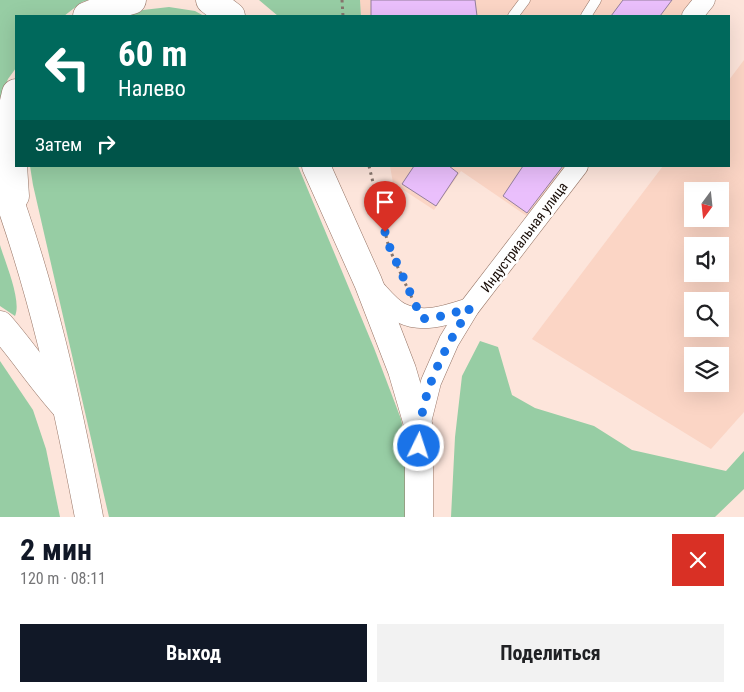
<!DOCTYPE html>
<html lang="ru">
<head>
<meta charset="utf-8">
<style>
	body { margin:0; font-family:"Roboto Condensed",sans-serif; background:#f2f2f2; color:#202124; height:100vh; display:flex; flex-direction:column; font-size:19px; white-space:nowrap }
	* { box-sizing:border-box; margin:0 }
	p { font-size:16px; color:#757577 }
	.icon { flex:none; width:28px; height:28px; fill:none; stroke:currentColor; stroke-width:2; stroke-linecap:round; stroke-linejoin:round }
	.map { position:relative; height:517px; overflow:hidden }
	.details { display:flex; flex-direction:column; background:#fff; flex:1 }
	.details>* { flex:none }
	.hud { position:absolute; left:15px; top:15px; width:715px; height:152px; border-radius:0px; box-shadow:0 5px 20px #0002; background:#00695c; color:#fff; overflow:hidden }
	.needle { width:32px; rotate:195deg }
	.buttons { position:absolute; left:684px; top:182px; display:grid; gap:10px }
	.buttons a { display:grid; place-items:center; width:45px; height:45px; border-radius:0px; background:#fff; box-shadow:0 5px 20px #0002; font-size:25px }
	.pin { position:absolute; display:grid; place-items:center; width:42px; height:42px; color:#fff; margin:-51px -21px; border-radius:50% 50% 50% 0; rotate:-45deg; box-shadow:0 0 5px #0007 }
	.pin .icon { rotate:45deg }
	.me { position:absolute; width:55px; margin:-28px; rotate:4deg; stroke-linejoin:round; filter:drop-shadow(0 0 4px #0008) }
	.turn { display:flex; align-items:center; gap:18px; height:105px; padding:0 20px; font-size:22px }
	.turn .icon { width:65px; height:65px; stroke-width:2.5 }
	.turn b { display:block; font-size:35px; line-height:42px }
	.then { display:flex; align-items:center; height:48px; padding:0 20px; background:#0003; gap:10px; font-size:19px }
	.round { display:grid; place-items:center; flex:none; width:52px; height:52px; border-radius:0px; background:#f2f2f2 }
	.summary { display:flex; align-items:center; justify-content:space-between; height:85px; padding:0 20px }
	h1 { font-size:30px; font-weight:700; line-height:38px; color:#111827 }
	.primary-button { display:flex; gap:10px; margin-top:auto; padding:10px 20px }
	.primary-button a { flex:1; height:58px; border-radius:0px; background:#111827; color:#fff; font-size:20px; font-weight:700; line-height:58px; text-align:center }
	.primary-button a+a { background:#f2f2f2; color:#202124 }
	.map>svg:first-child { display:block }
	.built { fill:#fbd5c5; fill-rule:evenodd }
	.green { fill:#97cda4 }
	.building { fill:#eabffc; stroke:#937f9c }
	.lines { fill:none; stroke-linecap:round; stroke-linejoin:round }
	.lane-casing { stroke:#967465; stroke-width:11 }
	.street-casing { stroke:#967465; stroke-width:21 }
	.secondary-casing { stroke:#967465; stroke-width:29 }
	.path { stroke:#86756d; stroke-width:3; stroke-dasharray:2.5 4; stroke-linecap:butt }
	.lane { stroke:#fff; stroke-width:10 }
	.street { stroke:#fff; stroke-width:20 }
	.secondary { stroke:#fff; stroke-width:28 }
	.route { stroke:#1a73e8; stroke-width:9; stroke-dasharray:0 16.2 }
	.labels { text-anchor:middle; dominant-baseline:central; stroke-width:5; stroke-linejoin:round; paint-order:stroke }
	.street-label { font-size:14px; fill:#190d07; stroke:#fff }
</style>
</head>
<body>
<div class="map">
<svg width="744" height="517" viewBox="0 0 744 517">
	<rect width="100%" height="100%" fill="#fde5db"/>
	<!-- built -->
	<g class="built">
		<polygon points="360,0 694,0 682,16 361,16"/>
		<path d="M744,60v352l-33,37 -179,-110 131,-173h66v-86zM692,191h28v28h-28zM720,246v28h-28v-28zM692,301h28v28h-28zM692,356h28v28h-28z"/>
		<polygon points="390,166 570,166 531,219 461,171 434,210 393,183"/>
	</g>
	<!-- green -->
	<g class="green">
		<polygon points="0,0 89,0 82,2 64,16 16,16 16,68 8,79 0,99"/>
		<polygon points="259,0 360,0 361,16 278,16"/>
		<polygon points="169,7 195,11 204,16 122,16 143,10"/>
		<polygon points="30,166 298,166 374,348 401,419 408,454 410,517 109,517 33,185"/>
		<path d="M0,245c5,17 22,56 15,71l-15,-10z"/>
		<polygon points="480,341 498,347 512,395 535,408 594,426 632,450 726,471 744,451 744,489 715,517 451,517 455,437 462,376"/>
		<polygon points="0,361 33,410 46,449 60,517 0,517"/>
	</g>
	<!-- building -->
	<g class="building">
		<polygon points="371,0 475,0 477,16 371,16"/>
		<polygon points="623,0 672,0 660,16 611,16"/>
		<polygon points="414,166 449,166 458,173 436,206 402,184"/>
		<polygon points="523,166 563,166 527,213 503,196"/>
	</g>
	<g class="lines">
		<!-- lane casing -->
		<g class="lane-casing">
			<g id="lane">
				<polyline points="513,16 525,0"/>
				<polyline points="586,16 596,0"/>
			</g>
		</g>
		<!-- street casing -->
		<g class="street-casing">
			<g id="street">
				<polyline points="692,16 705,0"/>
				<path d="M372,286c8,8 18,22 29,27 22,11 46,2 68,-5"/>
				<polyline points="420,426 431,382 449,341 469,308 578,166"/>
			</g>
		</g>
		<!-- secondary casing -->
		<g class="secondary-casing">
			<g id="secondary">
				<polyline points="210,0 231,16"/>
				<polyline points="87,16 114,5 132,0"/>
				<polyline points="316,166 368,282 402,370 419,428 419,517"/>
				<path d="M0,174c42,112 67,227 89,343"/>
				<polyline points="15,196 10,119 16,93"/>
				<path d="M0,325c23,26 42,56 66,82"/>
			</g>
		</g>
		<!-- path -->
		<g class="path">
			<polyline points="342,0 343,16"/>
			<polyline points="369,166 389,248 412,298"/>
		</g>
		<!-- lane -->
		<use href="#lane" class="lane"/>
		<!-- street -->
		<use href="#street" class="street"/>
		<!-- secondary -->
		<use href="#secondary" class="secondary"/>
	</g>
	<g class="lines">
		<!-- route -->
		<path class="route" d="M385,232l5,16 32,71 20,-3 28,-8c-27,43 -51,86 -51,138"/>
	</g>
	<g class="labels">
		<!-- street labels -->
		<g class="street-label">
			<text transform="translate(524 237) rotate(-53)">Индустриальная улица</text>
		</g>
	</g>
</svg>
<div class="buttons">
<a><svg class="needle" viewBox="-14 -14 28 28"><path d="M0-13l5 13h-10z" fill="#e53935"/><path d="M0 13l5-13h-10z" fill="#757577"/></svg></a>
<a><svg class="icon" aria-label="sound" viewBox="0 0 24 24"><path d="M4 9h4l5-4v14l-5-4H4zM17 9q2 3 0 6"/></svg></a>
<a><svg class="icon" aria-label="search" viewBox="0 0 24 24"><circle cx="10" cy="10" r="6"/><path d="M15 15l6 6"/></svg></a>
<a><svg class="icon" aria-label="layers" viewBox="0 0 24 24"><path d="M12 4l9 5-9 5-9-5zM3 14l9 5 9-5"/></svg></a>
</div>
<div class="pin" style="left:385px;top:232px;background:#d93025"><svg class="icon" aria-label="arrive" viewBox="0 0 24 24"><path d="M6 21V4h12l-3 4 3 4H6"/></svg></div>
<svg class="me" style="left:419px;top:446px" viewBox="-20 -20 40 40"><circle r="17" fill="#1a73e8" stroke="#fff" stroke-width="3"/><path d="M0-11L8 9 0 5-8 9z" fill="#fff"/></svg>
<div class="hud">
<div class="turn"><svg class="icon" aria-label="left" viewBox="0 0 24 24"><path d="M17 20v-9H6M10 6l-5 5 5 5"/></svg><div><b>60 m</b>Налево</div></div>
<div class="then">Затем<svg class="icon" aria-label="right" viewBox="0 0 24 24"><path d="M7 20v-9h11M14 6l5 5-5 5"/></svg></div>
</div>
</div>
<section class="details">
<div class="summary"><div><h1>2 мин</h1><p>120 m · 08:11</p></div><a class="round" style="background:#d93025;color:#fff"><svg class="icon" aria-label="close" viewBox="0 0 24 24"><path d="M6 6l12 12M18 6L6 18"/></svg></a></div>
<div class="primary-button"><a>Выход</a><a>Поделиться</a></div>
</section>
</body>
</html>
